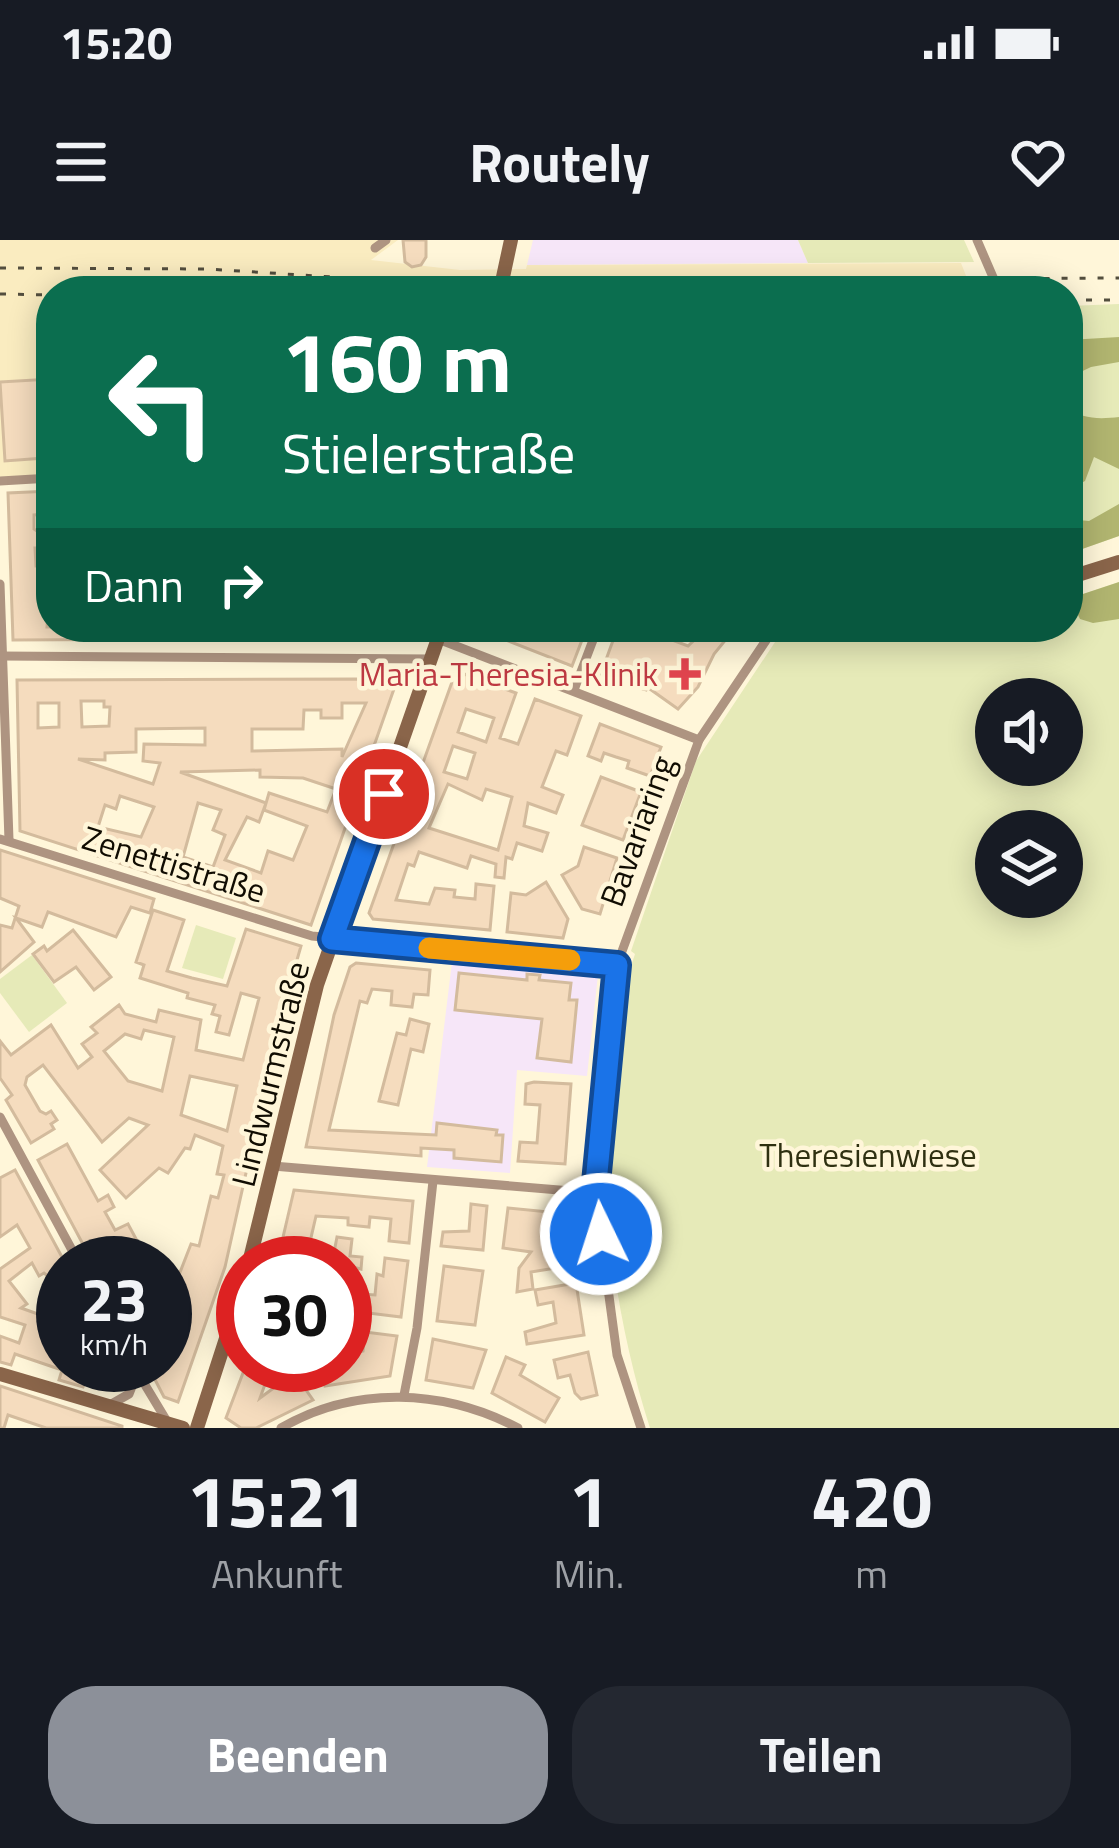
<!DOCTYPE html>
<html lang="de">
<head>
<meta charset="utf-8">
<style>
	body { margin:0; font-family:"Titillium Web",sans-serif; background:#242831; color:#f1f3f6; height:100vh; display:flex; flex-direction:column; font-size:45px; white-space:nowrap }
	* { box-sizing:border-box; margin:0 }
	p { font-size:39px; color:#9ea1a6 }
	.icon { flex:none; width:66px; height:66px; fill:none; stroke:currentColor; stroke-width:2; stroke-linecap:round; stroke-linejoin:round }
	.map { position:relative; height:1188px; overflow:hidden }
	.sheet { display:flex; flex-direction:column; background:#171b24; flex:1 }
	.sheet>* { flex:none }
	.hud { position:absolute; left:36px; top:36px; width:1047px; height:366px; border-radius:48px; box-shadow:0 6px 30px #0003; background:#0b6e4f; color:#fff; overflow:hidden }
	.fabs { position:absolute; left:975px; top:438px; display:grid; gap:24px }
	.fabs a { display:grid; place-items:center; width:108px; height:108px; border-radius:50%; background:#171b24; box-shadow:0 6px 30px #0003; font-size:60px }
	.speed { position:absolute; left:36px; top:996px; display:flex; gap:24px; font-size:60px; font-weight:700; text-align:center }
	.speed>* { display:grid; place-content:center; width:156px; height:156px; border-radius:50%; background:#171b24; box-shadow:0 6px 30px #0003; line-height:1 }
	.speed small { font-size:30px; font-weight:400 }
	.speed .limit { border:18px solid #d22; background:#fff; color:#111 }
	.pin { position:absolute; display:grid; place-items:center; width:102px; height:102px; color:#fff; margin:-51px; border:6px solid #fff; border-radius:50%; box-shadow:0 3px 12px #0007 }
	.me { position:absolute; width:132px; margin:-66px; rotate:356deg; stroke-linejoin:round; filter:drop-shadow(0 0 9px #0008) }
	.turn { display:flex; align-items:center; gap:42px; height:252px; padding:0 48px; font-size:54px }
	.turn .icon { width:156px; height:156px; stroke-width:2.5 }
	.turn b { display:block; font-size:84px; line-height:102px }
	.then { display:flex; align-items:center; height:114px; padding:0 48px; background:#0003; gap:24px; font-size:45px }
	.eta { display:flex; justify-content:space-evenly; align-items:center; height:204px; text-align:center }
	.eta b { font-size:72px; font-weight:700; line-height:84px }
	.button { display:flex; gap:24px; margin-top:auto; padding:24px 48px }
	.button a { flex:1; height:138px; border-radius:48px; background:#8c9099; color:#fff; font-size:48px; font-weight:700; line-height:138px; text-align:center }
	.button a+a { background:#242831; color:#f1f3f6 }
	.status { display:flex; justify-content:space-between; align-items:center; height:84px; padding:0 60px; background:#171b24; direction:ltr }
	.status svg { height:33px; fill:currentColor }
	header { display:flex; justify-content:space-between; align-items:center; height:156px; padding:0 48px; background:#171b24; font-size:54px; font-weight:700 }
	.map>svg:first-child { display:block }
	.built { fill:#faecc0 }
	.education { fill:#f6e6f8 }
	.green { fill:#e6eab8; fill-rule:evenodd }
	.forest { fill:#b1b570 }
	.building { fill:#f5dcbe; stroke:#d3bb9d; stroke-width:3; fill-rule:evenodd }
	.lines { fill:none; stroke-linecap:round; stroke-linejoin:round }
	.street { stroke:#ae9481; stroke-width:9 }
	.secondary { stroke:#8a654a; stroke-width:14 }
	.rail { stroke:#534e3e; stroke-width:3; stroke-dasharray:6 12; stroke-linecap:butt }
	.route-casing { stroke:#114b97; stroke-width:30 }
	.route { stroke:#1a73e8; stroke-width:21 }
	.slow { stroke:#f59e0b; stroke-width:21 }
	.health-dot { fill:#e0444e; stroke:#fff6d9; stroke-width:4.5 }
	.labels { text-anchor:middle; dominant-baseline:central; stroke-width:9; stroke-linejoin:round; paint-order:stroke }
	.health-label { font-size:33px; fill:#be3a42; stroke:#fff6d9; text-anchor:end }
	.street-label { font-size:33px; fill:#100c02; stroke:#fff6d9 }
	.park-label { font-size:33px; fill:#2f3011; stroke:#fff6d9 }
</style>
</head>
<body>
<div class="status"><b>15:20</b><svg viewBox="0 0 49 12"><path d="M0 12V9h3v3zM5 12V6h3v6zM10 12V3h3v9zM15 12V0h3v12zM26 1h20v11H26zM47 4h2v5h-2z"/></svg></div>
<header><svg class="icon" aria-label="menu" viewBox="0 0 24 24"><path d="M4 6h16M4 12h16M4 18h16"/></svg>Routely<svg class="icon" aria-label="heart" viewBox="0 0 24 24"><path d="M12 20l-8-8c-3-5 5-10 8-4 3-6 11-1 8 4z"/></svg></header>
<div class="map">
<svg width="1119" height="1188" viewBox="0 0 1119 1188">
	<rect width="100%" height="100%" fill="#fff6d9"/>
	<!-- built -->
	<polygon class="built" points="0,0 398,0 371,20 460,30 526,29 527,25 961,23 972,51 51,51 51,235 0,237"/>
	<!-- education -->
	<g class="education">
		<polygon points="533,0 798,0 808,23 527,25"/>
		<polygon points="452,722 598,735 587,836 517,830 510,933 427,927"/>
	</g>
	<!-- green -->
	<g class="green">
		<polygon points="798,0 964,0 974,22 808,23"/>
		<polygon points="1119,64 1119,296 1068,314 1068,66"/>
		<path d="M1119,342v846h-469c-46,-143 -65,-332 -15,-474l-4,-3 65,-190 89,-134h283v-28zM996,459h66v66h-66zM996,591h66v66h-66z"/>
		<polygon points="196,685 236,698 223,739 182,728"/>
		<polygon points="32,715 67,763 29,792 0,753 0,739"/>
	</g>
	<!-- forest -->
	<g class="forest">
		<polygon points="1119,97 1119,122 1091,127 1068,138 1068,100"/>
		<path d="M1068,166c12,14 33,13 51,11v52l-25,-12 -9,24 -17,9z"/>
		<polygon points="1119,264 1119,296 1068,314 1068,279 1089,281"/>
		<polygon points="1119,342 1119,379 1093,383 1080,379 1076,371 1068,373 1068,359"/>
	</g>
	<!-- building -->
	<g class="building">
		<polygon points="403,0 426,0 426,17 421,25 412,27 405,22"/>
		<polygon points="51,139 51,182 42,182 44,218 5,221 0,142"/>
		<polygon points="51,251 51,274 34,275 34,289 51,301 51,308 35,308 36,326 51,325 47,387 414,387 412,398 13,400 8,253"/>
		<polygon points="473,387 536,387 546,391 546,387 587,387 572,426"/>
		<polygon points="618,387 671,387 667,398 688,406 708,387 736,387 714,414 698,447 678,469 647,447 646,450 600,436"/>
		<path d="M456,431l60,22 -16,45 18,6 17,-45 46,17 -14,39 -11,-4 -14,36 21,8 -7,18 -28,-10 -4,23 24,7 -6,18 -25,-8 -5,16 -6,-2 -2,21 -9,-1 1,-13 -25,-8 -4,12 -48,-16 -5,14 -6,-2 -12,36 33,4 6,-16 20,2 -1,7 21,2 1,-15 18,2 -4,44 -117,-11 -4,-6zM466,469l28,9 -8,24 -28,-10zM453,506l22,7 -8,26 -23,-7zM448,544l34,16 4,-11 26,8 -14,53 -69,-22z"/>
		<path d="M357,439l33,1 5,6 -84,239 -291,-94 -3,-151zM81,461h23v6h6l-1,19 -27,1zM38,463h21v24l-21,1zM342,463h24l-24,54v-8l-90,2v-22h51l1,-19h17v8h21zM205,488v17l-61,-1 -1,17 17,2 -7,21 -75,-25 27,1v-7l31,-1v-23zM260,530v7l43,1 33,11 -9,23 -58,-19 -5,17 43,16 -14,34 -25,-9 -7,22 -36,-13 22,-43 12,5 7,-19 -86,-31zM120,556l34,11 -13,30 -43,-10 7,-22 11,4zM198,563l23,7 -8,20 12,5 -12,32 -30,-10z"/>
		<polygon points="600,484 661,507 650,536 627,528 629,521 616,517 604,513 601,521 588,516"/>
		<polygon points="601,537 641,552 623,600 582,585"/>
		<polygon points="584,607 617,618 600,674 582,669 562,635 578,626"/>
		<polygon points="0,610 154,659 150,673 131,667 116,697 48,672 42,687 16,678 34,702 0,732 0,685 12,688 19,666 0,658"/>
		<polygon points="546,642 568,679 563,698 507,692 511,653 526,655"/>
		<path d="M153,670l31,10 -17,51 25,7 35,8 19,-57 55,17 -20,70 -56,251 -47,135 -14,-5 -15,-29 5,-3 11,4v-58l26,-67 8,2 12,-50 7,2 6,-23 -7,-1 6,-28 -28,-11 -5,14 -5,-1 -17,25 -9,-5 -33,30 -26,-28 48,-45 -19,-7 -27,24 -59,-77 -16,12 -2,8 15,26 6,3 5,-3 6,9 -6,4 3,5 -23,14 -25,-43 6,-5 -12,-17v-37l11,14 40,-30 27,43 14,-11 -10,-13 15,-11 -6,-6 28,-22 6,9 31,8 3,-12 42,10 -5,30 47,10 16,-62 -18,-5 -12,42 -13,-3 4,-16 -8,-2 3,-9 -28,-7 1,-5 -48,-15 4,-13 -8,-3zM144,790l30,7 -12,54 -34,-10 -24,-30 21,-17 16,5zM190,836l47,10 -10,45 -46,-16z"/>
		<polygon points="73,690 111,737 94,750 76,727 54,742 33,714 44,706 47,711"/>
		<polygon points="356,723 430,730 428,755 414,754 412,767 391,765 392,751 372,749 367,763 360,761 329,890 436,895 437,883 497,890 496,895 503,895 501,922 454,918 454,910 421,908 421,916 306,907 334,775 350,727"/>
		<polygon points="459,733 527,740 527,734 540,735 539,740 571,743 569,760 577,760 571,822 537,818 542,779 455,770"/>
		<polygon points="410,779 429,784 423,812 411,809 398,865 379,861 397,793 406,795"/>
		<polygon points="534,842 571,844 565,924 518,921 520,902 537,903 540,865 525,864 526,844"/>
		<polygon points="67,904 98,961 108,955 114,967 105,972 115,990 128,984 149,1023 93,1023 38,920"/>
		<polygon points="15,930 63,1019 63,1064 49,1037 44,1033 39,1036 32,1023 9,1041 27,1064 21,1068 52,1079 45,1102 63,1108 63,1127 123,1125 116,1148 86,1139 83,1147 59,1140 62,1130 15,1114 11,1125 0,1122 0,1096 19,1103 25,1085 0,1077 0,1029 30,1008 17,985 0,997 0,938"/>
		<polygon points="294,950 413,961 409,1003 389,1001 391,979 370,977 369,987 348,985 348,978 316,976 307,1015 323,1019 323,1023 277,1023"/>
		<polygon points="471,964 487,966 483,1010 441,1006 443,992 469,991"/>
		<polygon points="508,968 570,974 574,1025 531,1032 533,1049 517,1052 519,1028 531,1012 503,1008"/>
		<polygon points="337,997 352,999 350,1016 362,1017 361,1029 353,1027 349,1046 345,1045 345,1023 332,1023"/>
		<polygon points="385,1018 408,1021 401,1077 360,1072 362,1054 375,1055 377,1034 383,1036"/>
		<polygon points="444,1026 483,1031 475,1085 437,1081"/>
		<polygon points="576,1043 584,1095 527,1104 525,1092 556,1083 553,1062 538,1065 535,1050"/>
		<polygon points="365,1092 397,1096 390,1136 325,1146 323,1135 317,1136 314,1125 345,1125 345,1115 363,1111"/>
		<polygon points="433,1099 486,1110 473,1148 426,1140"/>
		<polygon points="588,1112 597,1155 581,1159 575,1153 570,1135 558,1138 554,1120"/>
		<polygon points="506,1117 525,1125 520,1135 559,1158 545,1182 492,1153"/>
		<polygon points="246,1125 272,1125 260,1158 294,1133 313,1160 256,1188 241,1188 226,1178"/>
		<polygon points="0,1146 122,1186 122,1188 46,1188 8,1175 4,1188 0,1188"/>
	</g>
	<g class="lines">
		<!-- street -->
		<g class="street">
			<polyline points="977,0 999,51"/>
			<polyline points="375,8 386,0"/>
			<polyline points="0,241 51,238"/>
			<polyline points="0,344 9,600"/>
			<polyline points="438,399 699,500"/>
			<polyline points="0,416 431,419"/>
			<polyline points="574,450 598,387"/>
			<polyline points="0,599 312,696 617,725"/>
			<polyline points="0,877 79,1023"/>
			<polyline points="273,926 595,953"/>
			<polyline points="133,1125 168,1183"/>
			<polyline points="404,1155 417,1088 433,941"/>
			<polyline points="108,1166 129,1154 136,1136"/>
			<path d="M281,1188c74,-43 163,-39 237,0"/>
			<polyline points="641,1188 617,1115 595,953 617,725 699,500 775,387"/>
		</g>
		<!-- secondary -->
		<g class="secondary">
			<polyline points="500,51 511,0"/>
			<polyline points="1068,338 1119,322"/>
			<polyline points="249,1023 317,745 442,387"/>
			<polyline points="0,1134 183,1188"/>
			<polyline points="197,1188 243,1046"/>
		</g>
		<!-- rail -->
		<g class="rail">
			<polyline points="0,28 208,29 410,42 1119,38"/>
			<polyline points="0,54 51,55"/>
			<polyline points="1068,60 1119,60"/>
		</g>
	</g>
	<g class="lines">
		<!-- route casing -->
		<g class="route-casing">
			<polyline id="route" points="384,554 332,699 617,725 595,953 601,994"/>
		</g>
		<!-- route -->
		<use href="#route" class="route"/>
		<!-- slow -->
		<polyline class="slow" points="429,708 570,720"/>
	</g>
	<!-- markers -->
	<path class="health-dot" d="M679 416h12v12h12v12h-12v12h-12v-12h-12v-12h12z"/>
	<g class="labels">
		<!-- health labels -->
		<g class="health-label">
			<text x="658" y="434">Maria-Theresia-Klinik</text>
		</g>
		<!-- street labels -->
		<g class="street-label">
			<text transform="translate(637 591) rotate(-70)">Bavariaring</text>
			<text transform="translate(174 624) rotate(17)">Zenettistraße</text>
			<text transform="translate(270 834) rotate(-76)">Lindwurmstraße</text>
		</g>
		<!-- park labels -->
		<g class="park-label">
			<text x="868" y="915">Theresienwiese</text>
		</g>
	</g>
</svg>
<div class="fabs">
<a><svg class="icon" aria-label="sound" viewBox="0 0 24 24"><path d="M4 9h4l5-4v14l-5-4H4zM17 9q2 3 0 6"/></svg></a>
<a><svg class="icon" aria-label="layers" viewBox="0 0 24 24"><path d="M12 4l9 5-9 5-9-5zM3 14l9 5 9-5"/></svg></a>
</div>
<div class="speed"><div>23<small>km/h</small></div><div class="limit">30</div></div>
<div class="pin" style="left:384px;top:554px;background:#d93025"><svg class="icon" aria-label="arrive" viewBox="0 0 24 24"><path d="M6 21V4h12l-3 4 3 4H6"/></svg></div>
<svg class="me" style="left:601px;top:994px" viewBox="-20 -20 40 40"><circle r="17" fill="#1a73e8" stroke="#fff" stroke-width="3"/><path d="M0-11L8 9 0 5-8 9z" fill="#fff"/></svg>
<div class="hud">
<div class="turn"><svg class="icon" aria-label="left" viewBox="0 0 24 24"><path d="M17 20v-9H6M10 6l-5 5 5 5"/></svg><div><b>160 m</b>Stielerstraße</div></div>
<div class="then">Dann<svg class="icon" aria-label="right" viewBox="0 0 24 24"><path d="M7 20v-9h11M14 6l5 5-5 5"/></svg></div>
</div>
</div>
<section class="sheet">
<div class="eta">
<div><b>15:21</b><p>Ankunft</p></div>
<div><b>1</b><p>Min.</p></div>
<div><b>420</b><p>m</p></div>
</div>
<div class="button"><a>Beenden</a><a>Teilen</a></div>
</section>
</body>
</html>
